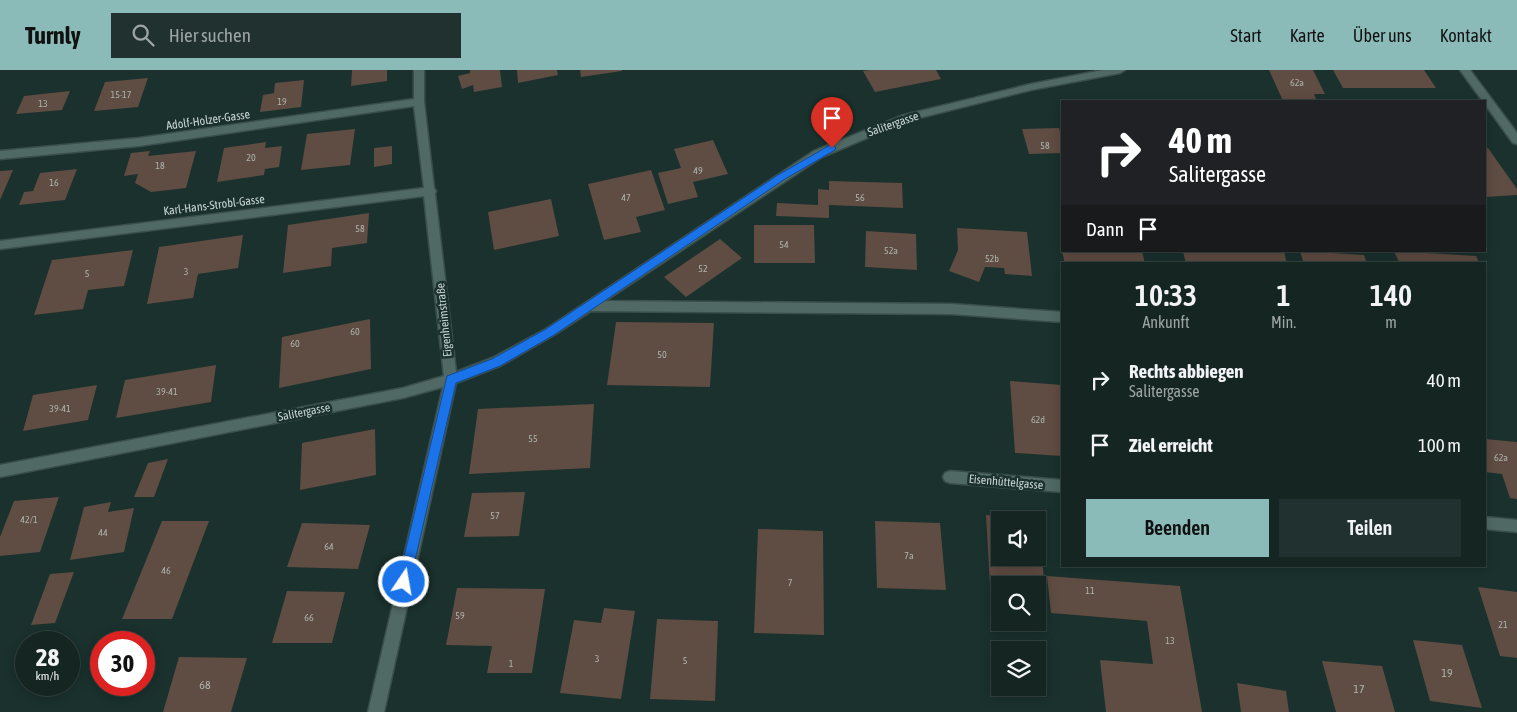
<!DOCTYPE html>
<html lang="de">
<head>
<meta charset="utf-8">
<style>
	body { margin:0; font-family:"Asap Condensed",sans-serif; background:#21312f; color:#f1f3f6; height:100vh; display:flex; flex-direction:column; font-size:19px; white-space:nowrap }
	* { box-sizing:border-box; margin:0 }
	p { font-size:16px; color:#9da5a5 }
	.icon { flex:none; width:28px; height:28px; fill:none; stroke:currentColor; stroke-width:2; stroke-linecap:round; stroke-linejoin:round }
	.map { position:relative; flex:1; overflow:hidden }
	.drawer { position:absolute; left:1061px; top:192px; width:425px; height:305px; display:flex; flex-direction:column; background:#142522; border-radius:0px; box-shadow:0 2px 12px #0003,0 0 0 1px #334240 }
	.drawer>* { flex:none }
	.hud { position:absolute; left:1061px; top:30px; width:425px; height:152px; border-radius:0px; box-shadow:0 2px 12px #0003,0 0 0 1px #334240; background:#202124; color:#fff; overflow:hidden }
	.fabs { position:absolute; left:991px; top:441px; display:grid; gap:10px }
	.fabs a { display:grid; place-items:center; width:55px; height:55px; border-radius:0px; background:#142522; box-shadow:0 2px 12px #0003,0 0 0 1px #334240; font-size:25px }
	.speed { position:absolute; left:15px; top:561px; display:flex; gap:10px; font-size:25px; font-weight:700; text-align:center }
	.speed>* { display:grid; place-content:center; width:65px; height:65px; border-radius:50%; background:#142522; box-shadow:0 2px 12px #0003,0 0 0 1px #334240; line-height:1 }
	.speed small { font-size:12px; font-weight:400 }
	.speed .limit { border:8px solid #d22; background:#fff; color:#111 }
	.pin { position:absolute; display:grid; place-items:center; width:42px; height:42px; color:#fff; margin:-51px -21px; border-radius:50% 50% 50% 0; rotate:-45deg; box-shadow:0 0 5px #0007 }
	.pin .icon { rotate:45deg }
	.me { position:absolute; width:55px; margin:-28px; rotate:12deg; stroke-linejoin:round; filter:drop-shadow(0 0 4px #0008) }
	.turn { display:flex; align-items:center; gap:18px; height:105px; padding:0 25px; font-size:22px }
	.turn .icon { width:65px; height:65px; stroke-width:2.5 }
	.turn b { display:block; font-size:35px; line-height:42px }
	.then { display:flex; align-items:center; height:48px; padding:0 25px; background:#0003; gap:10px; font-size:19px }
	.eta { display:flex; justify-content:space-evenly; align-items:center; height:85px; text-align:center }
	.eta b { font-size:30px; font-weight:600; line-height:35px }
	.button { display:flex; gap:10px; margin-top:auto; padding:10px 25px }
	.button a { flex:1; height:58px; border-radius:0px; background:#8bbbb9; color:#111; font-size:20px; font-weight:600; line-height:58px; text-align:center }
	.button a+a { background:#21312f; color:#f1f3f6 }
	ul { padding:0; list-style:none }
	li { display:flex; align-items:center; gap:15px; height:65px; padding:0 25px }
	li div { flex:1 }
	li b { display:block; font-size:19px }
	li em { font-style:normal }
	header { display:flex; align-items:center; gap:30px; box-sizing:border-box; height:70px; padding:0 25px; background:#8bbbb9; color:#111 }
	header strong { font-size:24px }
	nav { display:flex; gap:28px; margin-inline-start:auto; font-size:18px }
	.search { width:350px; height:45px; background:#21312f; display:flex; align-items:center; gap:12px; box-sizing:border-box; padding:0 18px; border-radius:0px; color:#9da5a5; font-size:19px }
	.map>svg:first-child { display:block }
	.building { fill:#5f4c42 }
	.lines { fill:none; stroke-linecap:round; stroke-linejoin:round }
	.minor-casing { stroke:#3a4e4b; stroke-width:3 }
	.minor { fill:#506964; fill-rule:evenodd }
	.route { fill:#1a73e8; stroke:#114b97 }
	.labels { text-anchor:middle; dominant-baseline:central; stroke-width:5; stroke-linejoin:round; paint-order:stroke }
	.number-label { font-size:10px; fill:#adb3ae }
	.street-label { font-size:12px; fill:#c7d5d2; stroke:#1a312d }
	.near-number-label { font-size:12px; fill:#adb3ae }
</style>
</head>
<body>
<header>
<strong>Turnly</strong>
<div class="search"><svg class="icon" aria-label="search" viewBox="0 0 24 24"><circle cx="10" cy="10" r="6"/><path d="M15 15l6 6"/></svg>Hier suchen</div>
<nav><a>Start</a><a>Karte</a><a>Über uns</a><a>Kontakt</a></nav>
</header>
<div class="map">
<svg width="1517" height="642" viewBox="0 0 1517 642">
	<rect width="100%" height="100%" fill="#1a312d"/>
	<!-- building -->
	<g class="building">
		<polygon points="352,0 387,0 387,11 351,16"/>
		<polygon points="470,0 500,0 502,17 474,22 473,15 462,19 458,6 470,3"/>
		<polygon points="517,0 557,0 558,5 518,13"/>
		<polygon points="580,0 622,0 622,1 581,7"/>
		<polygon points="870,0 936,0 941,9 875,22 863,1"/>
		<polygon points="1269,0 1313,0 1325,24 1314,24 1317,31 1283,31"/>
		<polygon points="1333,0 1424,0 1436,18 1343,18"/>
		<polygon points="148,8 138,37 94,41 105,12"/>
		<polygon points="304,10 301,37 260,42 263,25 274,23 275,13"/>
		<polygon points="70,21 62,40 16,44 24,26"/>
		<polygon points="1059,58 1062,68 1062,83 1029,84 1022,59"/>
		<polygon points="355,59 350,95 301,100 307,64"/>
		<polygon points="713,70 728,104 693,112 698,127 668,134 658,103 681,98 674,79"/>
		<polygon points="266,72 265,78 282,76 279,97 265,99 264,105 217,112 224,78"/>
		<polygon points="392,76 392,94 374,97 374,78"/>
		<polygon points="1488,78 1517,119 1517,125 1485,127 1485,79"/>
		<polygon points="150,81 148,86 196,81 186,118 151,122 135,113 138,104 124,106 131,83"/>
		<polygon points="77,99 65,130 19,135 24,122 33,121 40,103"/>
		<polygon points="13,100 0,130 0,101"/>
		<polygon points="651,100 665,140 636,147 641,162 604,170 588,114"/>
		<polygon points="829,111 902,113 903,138 829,135 829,148 776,146 777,133 818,135 818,119 829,120"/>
		<polygon points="551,129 559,166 494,180 488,142"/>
		<polygon points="369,143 367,173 332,178 331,196 283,203 288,155"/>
		<polygon points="754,155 814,155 815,193 754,193"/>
		<polygon points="957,158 1027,162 1032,206 1005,204 1004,198 985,197 979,212 949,201 958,180"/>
		<polygon points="866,161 916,164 917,200 865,197"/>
		<polygon points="243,165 238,198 198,204 193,228 147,234 159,177"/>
		<polygon points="720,169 742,188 686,227 664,207"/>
		<polygon points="133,180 124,216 88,220 83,239 34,245 52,190"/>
		<polygon points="1062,181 1142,181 1145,194 1065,194"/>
		<polygon points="1183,181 1284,181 1287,194 1186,194"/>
		<polygon points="1300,181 1364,185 1367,194 1304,194"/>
		<polygon points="1394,181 1476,186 1480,194 1400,194"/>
		<polygon points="370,249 371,299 279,318 282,267"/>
		<polygon points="616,252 714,253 710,317 607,315"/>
		<polygon points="216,295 211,332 116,348 125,310"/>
		<polygon points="1010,311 1062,315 1062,386 1015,383"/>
		<polygon points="97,315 88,350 23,361 33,325"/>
		<polygon points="594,334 590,398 469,404 478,339"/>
		<polygon points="375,359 376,405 300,420 302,373"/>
		<polygon points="1485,369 1517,372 1517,429 1510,428 1502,404 1485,402"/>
		<polygon points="168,389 154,427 134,427 148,393"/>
		<polygon points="525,422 519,466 464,467 472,423"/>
		<polygon points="59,427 40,482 0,486 0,467 14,431"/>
		<polygon points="111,432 108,442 134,438 124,482 70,490 84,437"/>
		<polygon points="986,445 1034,449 1000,450 1000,488 1038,488 1039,459 1045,519 1038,519 1038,515 990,515"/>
		<polygon points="162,451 209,451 172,549 122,549"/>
		<polygon points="875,451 940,453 946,520 877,518"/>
		<polygon points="302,453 370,455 358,499 287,497"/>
		<polygon points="758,459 823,461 824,565 754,563"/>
		<polygon points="74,502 55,553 31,555 50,504"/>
		<polygon points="1047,506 1180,516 1202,642 1106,642 1100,590 1153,594 1147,551 1051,543"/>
		<polygon points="1478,517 1517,522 1517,588 1500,586"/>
		<polygon points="457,518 545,519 532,603 487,603 492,576 446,575"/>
		<polygon points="287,521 345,522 332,573 272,573"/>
		<polygon points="604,538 635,541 621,629 560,623 574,550 601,553"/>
		<polygon points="657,549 718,551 715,631 650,629"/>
		<polygon points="1413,570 1462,575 1482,638 1430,631"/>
		<polygon points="179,587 247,588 231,642 163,642"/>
		<polygon points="1322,591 1382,596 1395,642 1336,642"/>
		<polygon points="1237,613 1286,621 1289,642 1241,642"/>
	</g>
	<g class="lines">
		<!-- minor casing -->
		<g class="minor-casing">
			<g id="minor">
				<polygon points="414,0 424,0 424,32 434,118 436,121 435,124 456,302 492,288 546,259 814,81 904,45 1031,14 1103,0 1125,0 1120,3 1031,20 907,51 822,87 605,231 951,234 1062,242 1062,252 951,244 591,241 554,265 500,296 456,313 384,642 368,642 443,317 403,328 0,407 0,395 403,318 444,306 424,126 0,179 0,171 424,118 414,36 139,76 0,89 0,81 139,68 414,29"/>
				<polygon points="1460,0 1470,0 1517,63 1517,74 1513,73"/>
				<polygon points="950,401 1062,410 1062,422 950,413 945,411 943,407 945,403"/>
				<polygon points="1485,447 1517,450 1517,462 1485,459"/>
			</g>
		</g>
		<!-- minor -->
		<use href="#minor" class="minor"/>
	</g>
	<!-- route -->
	<polygon class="route" points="832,74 836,78 835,80 785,109 554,265 500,296 456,313 410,512 409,516 404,518 399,516 398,512 447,306 492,289 546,259 778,105"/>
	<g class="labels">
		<!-- number labels -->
		<g class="number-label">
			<text x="1297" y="12">62a</text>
			<text x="121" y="24">15-17</text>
			<text x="282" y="31">19</text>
			<text x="43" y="33">13</text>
			<text x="1045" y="75">58</text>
			<text x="251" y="87">20</text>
			<text x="160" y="95">18</text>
			<text x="698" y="100">49</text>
			<text x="54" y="112">16</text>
			<text x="626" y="127">47</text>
			<text x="860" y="127">56</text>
			<text x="360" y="158">58</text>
			<text x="784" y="174">54</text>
			<text x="891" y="180">52a</text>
			<text x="992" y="188">52b</text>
			<text x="703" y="198">52</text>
			<text x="186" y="201">3</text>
			<text x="87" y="203">5</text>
			<text x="355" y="261">60</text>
			<text x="295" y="273">60</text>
			<text x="662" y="284">50</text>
			<text x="167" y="321">39-41</text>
			<text x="60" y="338">39-41</text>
			<text x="1038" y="349">62d</text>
			<text x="533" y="368">55</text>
			<text x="1501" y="387">62a</text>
			<text x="495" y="445">57</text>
			<text x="29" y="449">42/1</text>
			<text x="103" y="462">44</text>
			<text x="329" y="476">64</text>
			<text x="909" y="485">7a</text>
			<text x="166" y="500">46</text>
			<text x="790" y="512">7</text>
			<text x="1090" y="520">11</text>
			<text x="460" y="545">59</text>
			<text x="309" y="547">66</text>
			<text x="1503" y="554">21</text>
			<text x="1170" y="570">13</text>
			<text x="597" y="588">3</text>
			<text x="685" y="590">5</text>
			<text x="511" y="593">1</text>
		</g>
		<!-- street labels -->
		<g class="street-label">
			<text transform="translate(208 50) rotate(-8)">Adolf-Holzer-Gasse</text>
			<text transform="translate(893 54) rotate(-19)">Salitergasse</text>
			<text transform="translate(214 135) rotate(-7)">Karl-Hans-Strobl-Gasse</text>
			<text transform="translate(444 250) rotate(-96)">Eigenheimstraße</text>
			<text transform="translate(304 342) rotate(-11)">Salitergasse</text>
			<text transform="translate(1006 412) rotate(5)">Eisenhüttelgasse</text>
		</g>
		<!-- near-number labels -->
		<g class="near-number-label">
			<text x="1447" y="603">19</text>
			<text x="205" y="615">68</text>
			<text x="1359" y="619">17</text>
		</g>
	</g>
</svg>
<div class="fabs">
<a><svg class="icon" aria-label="sound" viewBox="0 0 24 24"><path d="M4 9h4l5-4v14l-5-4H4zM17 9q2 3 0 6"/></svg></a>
<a><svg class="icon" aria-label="search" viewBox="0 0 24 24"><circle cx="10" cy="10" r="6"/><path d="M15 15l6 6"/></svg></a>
<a><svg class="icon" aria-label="layers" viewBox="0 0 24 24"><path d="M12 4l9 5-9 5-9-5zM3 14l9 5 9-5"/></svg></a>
</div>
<div class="speed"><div>28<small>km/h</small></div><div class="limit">30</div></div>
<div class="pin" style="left:832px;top:78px;background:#d93025"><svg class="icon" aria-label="arrive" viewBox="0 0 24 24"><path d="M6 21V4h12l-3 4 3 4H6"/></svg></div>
<svg class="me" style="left:404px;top:512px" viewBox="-20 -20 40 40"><circle r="17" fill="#1a73e8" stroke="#fff" stroke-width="3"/><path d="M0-11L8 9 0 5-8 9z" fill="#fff"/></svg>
<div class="hud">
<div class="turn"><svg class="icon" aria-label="right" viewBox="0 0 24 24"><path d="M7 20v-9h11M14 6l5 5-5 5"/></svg><div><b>40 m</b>Salitergasse</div></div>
<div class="then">Dann<svg class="icon" aria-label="arrive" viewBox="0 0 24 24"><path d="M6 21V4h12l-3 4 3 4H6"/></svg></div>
</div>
<section class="drawer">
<div class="eta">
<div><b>10:33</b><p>Ankunft</p></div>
<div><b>1</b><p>Min.</p></div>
<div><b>140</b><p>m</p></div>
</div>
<ul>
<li><svg class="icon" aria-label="right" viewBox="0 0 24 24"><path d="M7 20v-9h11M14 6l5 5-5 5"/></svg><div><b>Rechts abbiegen</b><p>Salitergasse</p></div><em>40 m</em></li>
<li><svg class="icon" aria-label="arrive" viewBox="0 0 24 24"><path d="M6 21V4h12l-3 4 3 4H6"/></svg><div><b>Ziel erreicht</b></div><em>100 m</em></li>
</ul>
<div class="button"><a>Beenden</a><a>Teilen</a></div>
</section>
</div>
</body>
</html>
